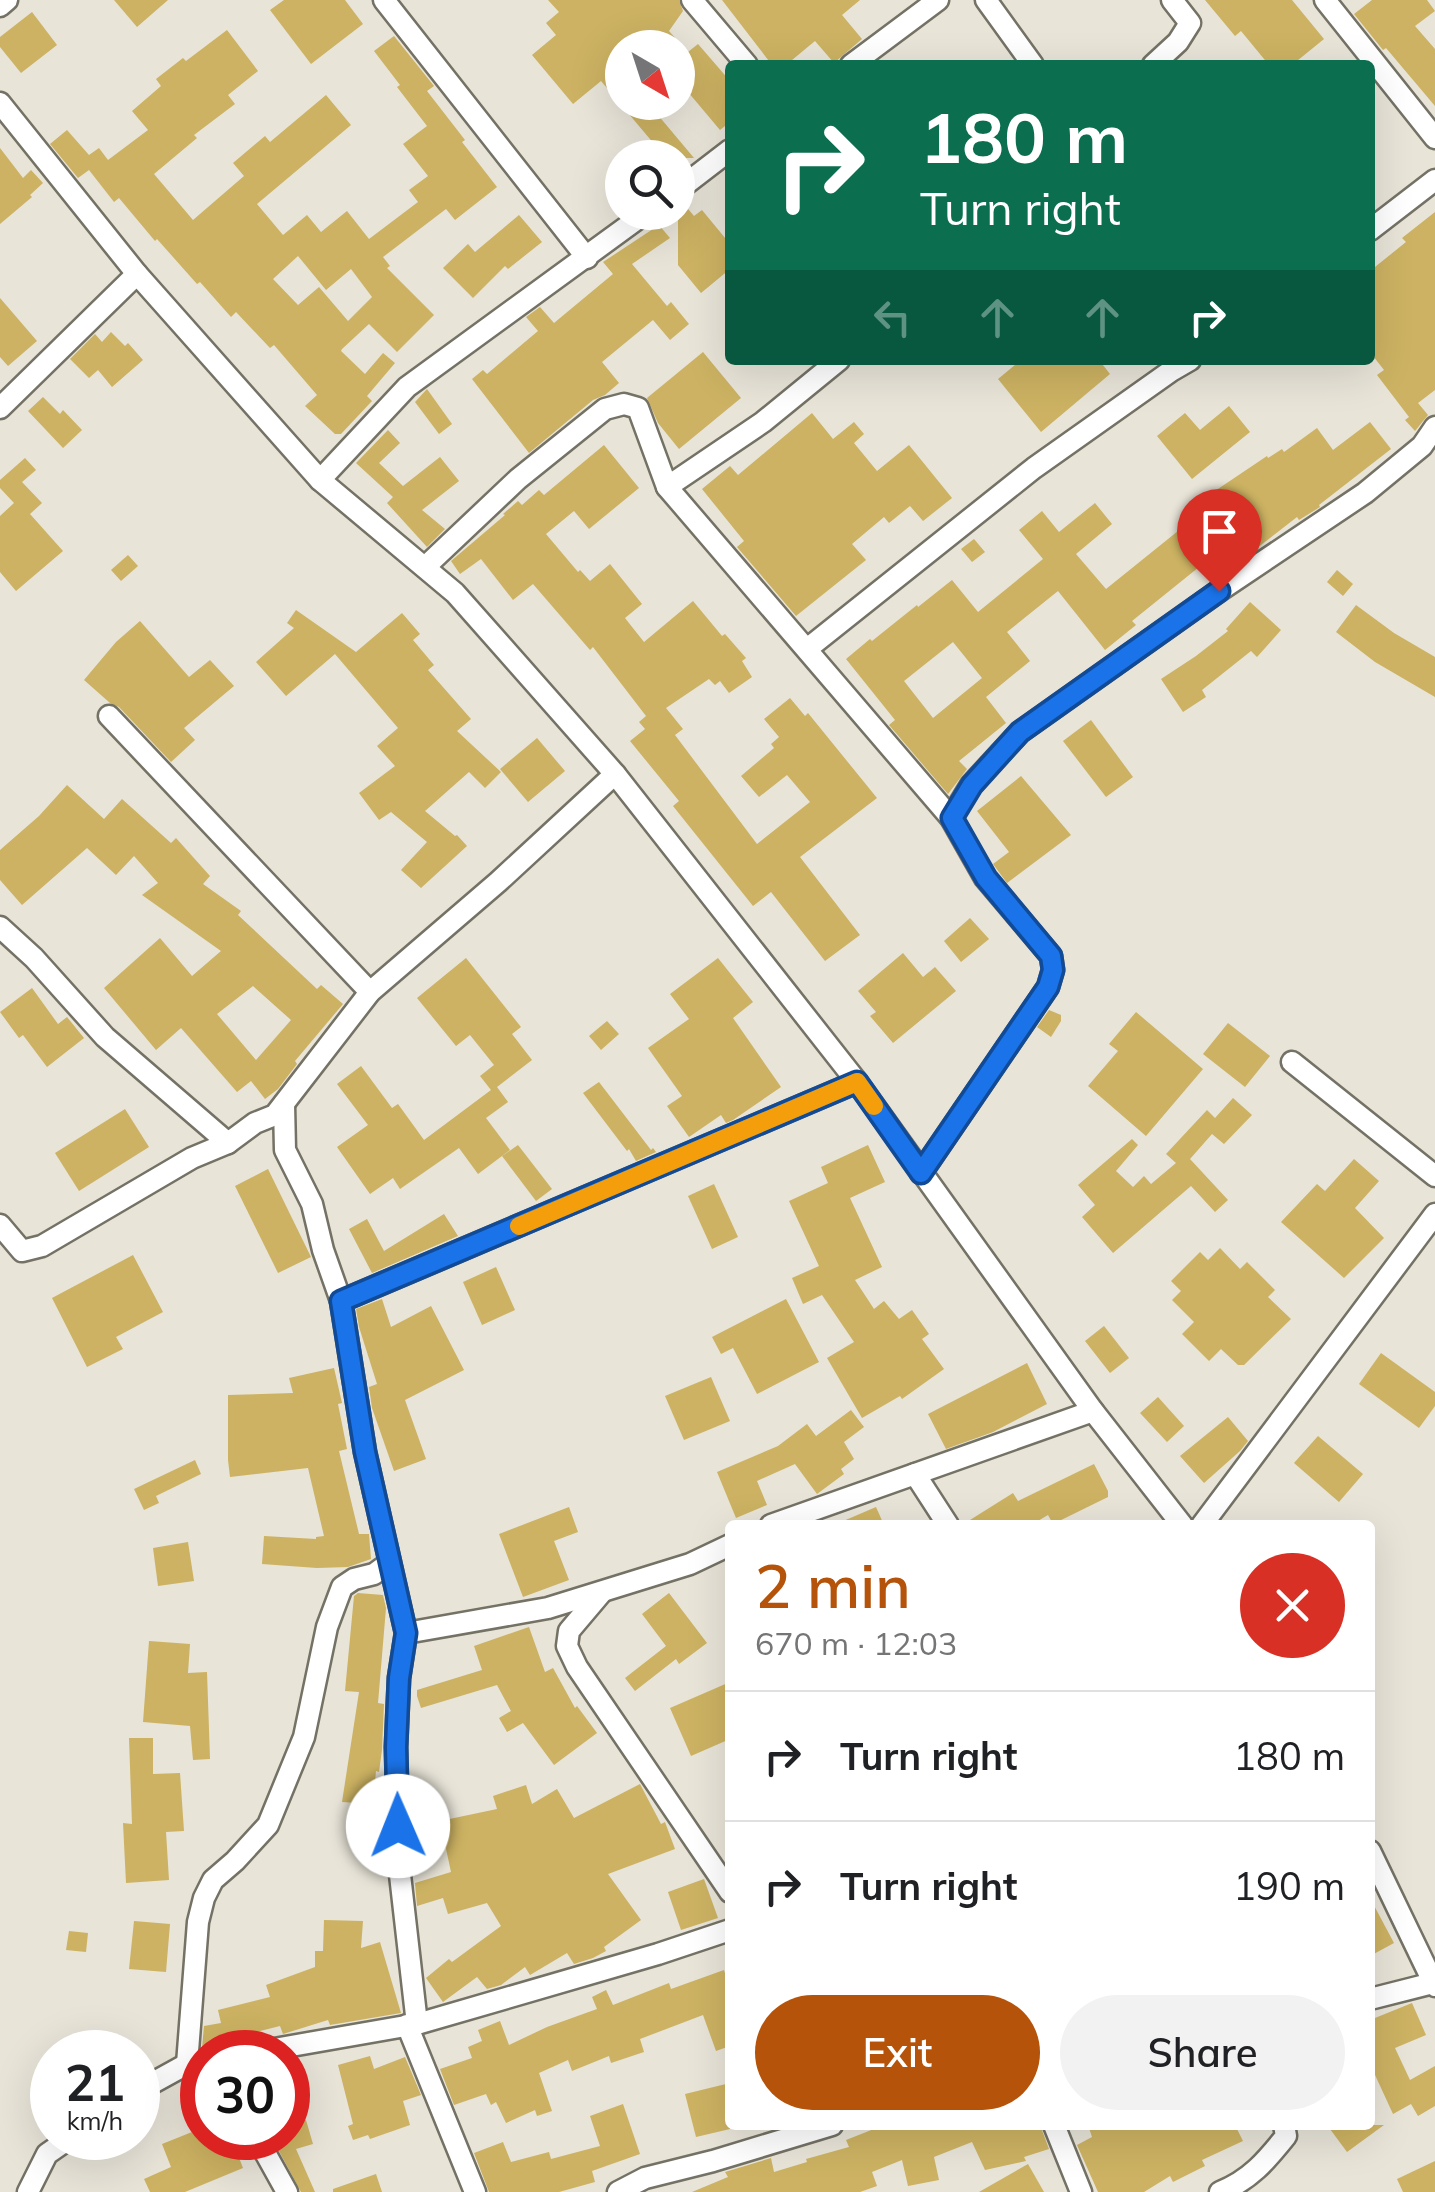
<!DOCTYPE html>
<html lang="en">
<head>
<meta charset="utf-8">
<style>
	body { margin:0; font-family:Mulish,sans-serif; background:#f2f2f2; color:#202124; height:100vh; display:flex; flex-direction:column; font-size:38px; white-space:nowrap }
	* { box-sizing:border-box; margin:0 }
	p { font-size:32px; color:#757577 }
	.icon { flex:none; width:55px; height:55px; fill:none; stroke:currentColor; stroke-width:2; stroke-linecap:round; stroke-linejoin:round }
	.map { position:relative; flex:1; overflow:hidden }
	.sheet { position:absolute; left:725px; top:1520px; width:650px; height:610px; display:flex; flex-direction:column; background:#fff; border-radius:10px; box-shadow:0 10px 40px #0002 }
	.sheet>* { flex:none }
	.guide { position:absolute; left:725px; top:60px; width:650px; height:305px; border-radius:10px; box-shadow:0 10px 40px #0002; background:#0b6e4f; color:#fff; overflow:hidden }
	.needle { width:65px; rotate:141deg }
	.controls { position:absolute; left:605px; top:30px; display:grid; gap:20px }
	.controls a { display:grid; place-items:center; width:90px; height:90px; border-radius:50%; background:#fff; box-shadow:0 10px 40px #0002; font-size:50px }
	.speed { position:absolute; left:30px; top:2030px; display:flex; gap:20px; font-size:50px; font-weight:700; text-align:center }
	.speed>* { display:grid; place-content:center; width:130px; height:130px; border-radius:50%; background:#fff; box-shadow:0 10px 40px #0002; line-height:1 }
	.speed small { font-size:25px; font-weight:400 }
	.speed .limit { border:15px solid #d22; background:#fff; color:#111 }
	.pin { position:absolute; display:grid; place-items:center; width:85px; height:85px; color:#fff; margin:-102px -42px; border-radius:50% 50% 50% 0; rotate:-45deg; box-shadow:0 0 10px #0007 }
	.pin .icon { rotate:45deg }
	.me { position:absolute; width:110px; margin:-55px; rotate:359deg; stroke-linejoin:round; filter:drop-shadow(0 0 8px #0008) }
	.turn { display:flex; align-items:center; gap:35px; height:210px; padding:0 30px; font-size:45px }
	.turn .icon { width:130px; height:130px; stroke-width:2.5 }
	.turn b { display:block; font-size:70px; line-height:85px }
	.lanes { display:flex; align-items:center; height:95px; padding:0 30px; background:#0003; justify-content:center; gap:50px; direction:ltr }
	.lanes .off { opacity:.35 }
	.round { display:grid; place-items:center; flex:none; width:105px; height:105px; border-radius:52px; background:#f2f2f2 }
	.headline { display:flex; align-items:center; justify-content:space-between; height:170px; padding:0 30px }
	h1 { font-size:60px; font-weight:600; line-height:75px; color:#b45309 }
	.action { display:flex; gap:20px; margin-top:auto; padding:20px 30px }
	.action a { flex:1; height:115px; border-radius:60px; background:#b45309; color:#fff; font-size:40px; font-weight:600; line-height:115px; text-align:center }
	.action a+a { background:#f2f2f2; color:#202124 }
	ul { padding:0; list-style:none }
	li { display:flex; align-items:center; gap:30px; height:130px; padding:0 30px; border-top:2px solid #e0e0e0 }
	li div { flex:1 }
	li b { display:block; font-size:38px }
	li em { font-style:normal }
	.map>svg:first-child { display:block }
	.building { fill:#ccb262; fill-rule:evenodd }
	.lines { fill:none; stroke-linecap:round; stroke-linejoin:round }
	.street-casing { stroke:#747165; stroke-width:25 }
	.street { stroke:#fff; stroke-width:20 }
	.route-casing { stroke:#114b97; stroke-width:25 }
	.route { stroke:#1a73e8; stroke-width:18 }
	.slow { stroke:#f59e0b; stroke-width:18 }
</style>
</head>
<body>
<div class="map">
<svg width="1435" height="2192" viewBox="0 0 1435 2192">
	<rect width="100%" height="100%" fill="#e8e4d8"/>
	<!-- building -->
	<g class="building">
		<polygon points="114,0 168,0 137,27"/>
		<polygon points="284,0 345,0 363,24 311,64 270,10"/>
		<polygon points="548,0 679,0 683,11 669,31 688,52 698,44 730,81 730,122 720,130 683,86 685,85 678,75 678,48 622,48 622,102 647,102 694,158 666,158 601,81 573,104 532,55 556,35 546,23 559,12"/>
		<polygon points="722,0 860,0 842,15 862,39 834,63 815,41 786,65 772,65"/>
		<polygon points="1205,0 1292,0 1324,39 1292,65 1269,65 1241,31 1235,36"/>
		<polygon points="1372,0 1427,0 1435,11 1415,26 1435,49 1435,106 1386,48 1383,50 1354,14"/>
		<polygon points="32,12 57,45 21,73 0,47 0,37"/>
		<path d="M227,30l31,41 -30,24 7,9 -41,31 3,3 -43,36 39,46 51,-44 -11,-13 32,-27 5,6 56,-47 25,30 -94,79 26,31 24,-20 14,17 26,-21 22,28 49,-37 -9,-12 19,-14 -25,-32 24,-18 -30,-39 3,-2 -26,-34 20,-15 40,50 -7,5 38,49 -3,2 35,45 -42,33 -9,-11 -63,48 7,9 -3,2 47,47 -37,37 -28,-28 -27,25 -1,2 24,23 18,-21 12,10 -28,33 5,5 -31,33h-6l-30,-28 12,-11 -43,-50 -4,3 -34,-36 -5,5 -31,-35 -3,2 -40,-45 -2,2 -36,-43 -5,4 -25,-32 -11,8 -28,-34 17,-14 22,25 10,-7 9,12 40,-30 -16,-19 29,-25 -5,-7 27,-21 3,3zM298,256l28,34 25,-21 21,28 -24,24 -29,-34 -21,18 -25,-26z"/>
		<polygon points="0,148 23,178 31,170 43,183 30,195 32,197 0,224"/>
		<polygon points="678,203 683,203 694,216 702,210 730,244 730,269 701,293 678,265"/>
		<polygon points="1435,212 1435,390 1418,403 1428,415 1415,431 1405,420 1409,417 1377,375 1384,370 1370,352 1370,271 1406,242 1402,238"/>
		<polygon points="519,215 542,242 508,269 505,266 473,298 443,268 468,244 475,252"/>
		<polygon points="659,225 670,238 632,264 667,306 671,302 689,324 670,340 653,320 602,362 619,383 605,395 593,400 529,453 472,379 483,370 487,374 538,331 526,317 540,307 554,323 613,274 603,262"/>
		<polygon points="0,298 37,341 8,366 0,357"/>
		<polygon points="111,332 125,346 128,343 143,360 112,387 98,370 89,378 70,359 95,334 102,342"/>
		<polygon points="703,352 741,398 679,449 658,423 647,398"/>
		<polygon points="1021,360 1099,360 1110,374 1041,432 998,379"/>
		<polygon points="427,389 452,424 439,434 415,402"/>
		<polygon points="43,397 60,414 63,410 82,430 63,448 28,411"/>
		<polygon points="1229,406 1250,432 1192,479 1157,436 1185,413 1200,430"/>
		<polygon points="812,413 833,439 854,422 864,434 854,443 877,471 909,445 952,498 923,521 910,506 889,523 884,517 852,544 866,560 796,616 737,547 744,541 702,489 730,466 738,475"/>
		<polygon points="1370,422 1391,449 1319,505 1320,507 1299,520 1297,517 1248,555 1211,510 1214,507 1206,497 1267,456 1268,458 1282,449 1284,452 1317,428 1333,450"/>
		<polygon points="388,430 400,443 379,463 403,486 440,457 459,481 422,510 445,529 427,547 387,503 393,497 356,463"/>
		<polygon points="604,445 639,488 589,529 574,511 546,534 578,572 580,570 590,581 610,564 642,604 625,618 644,642 693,601 722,636 725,634 746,658 742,661 752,677 729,693 720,681 715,685 709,679 666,708 683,729 675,735 757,844 810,802 787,775 759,797 741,776 774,748 771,744 779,737 764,719 790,698 805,716 808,713 877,798 800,857 860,935 825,961 771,892 753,906 673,806 679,801 630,741 645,729 639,722 646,716 593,647 590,650 533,584 513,600 481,559 460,574 451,561 505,515 503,514 518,501 522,505 539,490 544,495"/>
		<polygon points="25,458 36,470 22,482 42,503 30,514 63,551 16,591 0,572 0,516 14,503 0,488 0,480"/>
		<path d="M1095,503l17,21 -36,30 30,35 72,-58 26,32 -72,58 4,4 -31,25 -47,-59 -51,41 23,29 -44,36 20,26 -47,38 8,8 -19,25 -59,-69 6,-5 -49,-61 24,-20 2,2 45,-36 1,2 34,-27 26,32 65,-53 -24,-29 23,-19 17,21zM953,642l29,36 -49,40 -29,-37z"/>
		<polygon points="974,539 985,552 972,562 961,549"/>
		<polygon points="128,555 138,566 121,581 111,570"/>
		<polygon points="1337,570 1353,584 1343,596 1327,582"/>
		<polygon points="1250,602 1281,630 1257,657 1251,651 1202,690 1206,697 1183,712 1161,679 1196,656 1228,631 1226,629"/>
		<polygon points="1356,605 1394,633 1435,657 1435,697 1375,662 1336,632"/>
		<polygon points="296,610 356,652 402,613 420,634 413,640 434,665 428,670 471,719 457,731 501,772 485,788 469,772 425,811 455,836 457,835 467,846 421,888 401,870 427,842 391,812 379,820 359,793 395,766 377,746 398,728 335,654 286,696 256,662 294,628 287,623"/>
		<polygon points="140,621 189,677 210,660 234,686 184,728 195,740 171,762 119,707 110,703 84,680 116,642"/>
		<polygon points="1091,720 1133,777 1106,797 1063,741"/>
		<polygon points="537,738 565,771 528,802 500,769"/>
		<polygon points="1021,776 1071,835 1007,883 993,864 1009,852 977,811"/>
		<path d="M67,785l37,34 18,-20 49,44 5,-5 34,38 -7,8 38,27 -3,4 79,74 4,-4 22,19 -48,57 2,3 -19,25 -13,10 -14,-18 -14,11 -56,-64 -25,22 -52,-62 56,-50 32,38 29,-25 -79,-56 16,-12 -24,-27 -18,19 -29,-27 -65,57 -22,-25v-30l39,-34zM253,986l38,34 -35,40 -39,-46z"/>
		<polygon points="970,918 989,939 961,962 944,941"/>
		<polygon points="903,953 923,977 935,967 956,991 893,1043 870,1016 876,1012 858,991"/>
		<polygon points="466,958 521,1027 512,1034 532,1060 497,1087 508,1102 486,1118 510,1150 478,1174 459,1148 400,1189 393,1178 370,1194 337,1147 368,1125 337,1084 361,1066 392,1108 398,1104 424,1140 491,1090 480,1076 494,1065 470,1035 456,1046 417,998"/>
		<polygon points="718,958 753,1002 733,1018 781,1087 733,1120 726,1123 721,1115 689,1137 667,1106 682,1096 648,1048 689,1019 670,994"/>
		<polygon points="32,988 58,1024 67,1017 84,1038 47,1067 23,1035 19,1038 0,1012"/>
		<polygon points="1049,1010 1061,1015 1061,1021 1051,1037 1037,1027"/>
		<polygon points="1136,1012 1203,1069 1146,1136 1088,1086 1118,1051 1109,1044"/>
		<polygon points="607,1021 619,1034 601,1050 589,1036"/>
		<polygon points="1228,1023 1270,1056 1245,1087 1203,1054"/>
		<polygon points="599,1082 651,1150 653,1148 656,1152 636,1161 629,1149 627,1151 583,1093"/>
		<polygon points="1233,1098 1252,1115 1224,1144 1212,1134 1190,1159 1228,1200 1215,1212 1191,1186 1113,1253 1082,1217 1095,1205 1078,1185 1132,1139 1138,1145 1116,1171 1133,1187 1144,1176 1151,1184 1176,1163 1166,1154 1207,1110 1215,1118"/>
		<polygon points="125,1109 149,1147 79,1191 55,1153"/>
		<polygon points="518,1145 552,1189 536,1201 502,1156"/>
		<polygon points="868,1145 885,1182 850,1198 882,1267 855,1280 874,1309 884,1301 899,1319 912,1310 929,1334 922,1339 944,1369 902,1399 900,1396 862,1418 827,1358 854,1342 822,1295 803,1304 792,1278 819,1266 789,1201 828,1183 821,1167"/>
		<polygon points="1354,1159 1379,1181 1355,1208 1384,1238 1344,1278 1281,1222 1317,1184 1325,1191"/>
		<polygon points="268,1169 311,1257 278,1273 235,1186"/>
		<polygon points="714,1184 738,1237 712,1249 688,1196"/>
		<polygon points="444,1214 458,1236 372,1273 349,1229 367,1219 384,1251"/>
		<polygon points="1220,1248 1240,1269 1247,1262 1275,1290 1268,1297 1291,1319 1244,1365 1238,1365 1221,1349 1209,1361 1182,1334 1194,1322 1172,1300 1181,1291 1171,1281 1200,1252 1208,1260"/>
		<polygon points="133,1255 163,1312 116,1337 123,1349 87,1367 52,1298"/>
		<polygon points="496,1267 515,1310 482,1325 463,1282"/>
		<polygon points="382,1299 391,1327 431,1306 464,1370 405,1400 426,1459 394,1471 372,1408 369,1387 377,1384 359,1327 356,1309"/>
		<polygon points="786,1299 819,1362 757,1394 733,1348 721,1354 712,1337"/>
		<polygon points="1104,1326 1129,1358 1110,1373 1085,1341"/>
		<polygon points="1381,1353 1435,1392 1435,1406 1419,1428 1359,1384"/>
		<polygon points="1027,1363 1047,1404 993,1432 946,1449 928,1414"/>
		<polygon points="334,1368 342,1403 338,1404 347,1449 339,1451 359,1534 369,1534 371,1559 348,1567 317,1568 262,1564 264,1536 316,1539 316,1537 324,1536 308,1468 230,1477 228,1460 228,1395 293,1393 289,1378"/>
		<polygon points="711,1377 730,1421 684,1440 665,1396"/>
		<polygon points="1158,1397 1184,1426 1167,1442 1140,1413"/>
		<polygon points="851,1410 864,1427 844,1442 854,1459 841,1469 844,1474 817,1494 795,1464 757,1481 767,1505 736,1518 717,1472 778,1446 807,1424 816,1436"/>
		<polygon points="1228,1417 1248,1441 1240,1451 1204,1483 1180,1456"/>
		<polygon points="1318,1436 1363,1474 1339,1502 1294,1463"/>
		<polygon points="195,1460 201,1474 156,1496 159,1503 144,1510 134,1489"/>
		<polygon points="1094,1464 1108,1491 1108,1497 1053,1524 1048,1515 1031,1525 962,1525 1013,1493 1018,1501"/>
		<polygon points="569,1507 578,1532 554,1541 569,1580 523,1597 499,1534"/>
		<polygon points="876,1507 884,1525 834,1525"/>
		<polygon points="188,1542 194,1581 158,1586 153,1548"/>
		<polygon points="358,1593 383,1595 386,1608 378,1703 384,1704 382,1750 379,1772 376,1771 373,1804 342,1802 359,1692 345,1691 354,1596"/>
		<polygon points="669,1593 707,1643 679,1664 676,1659 635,1691 625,1678 666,1646 642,1614"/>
		<polygon points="529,1627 545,1672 553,1668 575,1708 577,1706 597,1733 554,1765 523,1723 507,1732 499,1718 511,1711 497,1685 421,1708 417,1696 417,1690 482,1670 474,1646"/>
		<polygon points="149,1641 190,1644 188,1673 207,1672 210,1759 193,1760 190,1726 143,1722"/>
		<polygon points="730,1682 730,1739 691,1756 670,1708"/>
		<polygon points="129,1738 153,1738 153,1774 180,1773 184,1831 166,1832 169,1880 126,1883 123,1823 132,1824"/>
		<polygon points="640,1784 661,1824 665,1822 675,1849 608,1874 641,1920 604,1947 606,1951 593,1958 574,1964 567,1953 530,1975 525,1967 501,1985 487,1989 477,1977 443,2002 426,1978 449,1959 452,1962 501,1926 487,1903 448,1914 443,1898 417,1906 415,1883 451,1872 440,1821 497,1809 493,1796 526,1785 532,1804 557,1789 574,1818"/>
		<polygon points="704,1879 718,1918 681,1930 668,1892"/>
		<polygon points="1370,1898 1394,1943 1370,1956"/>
		<polygon points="324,1920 363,1921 361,1948 380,1942 401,2013 330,2025 328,2020 283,2034 280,2026 217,2042 218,2050 210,2051 202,2048 204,2026 221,2023 218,2010 270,1997 266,1985 315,1967 315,1951 323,1951"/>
		<polygon points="134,1921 170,1924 166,1972 129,1969"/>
		<polygon points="69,1931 88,1933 86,1952 66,1950"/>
		<polygon points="724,1970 730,1988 730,2046 716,2051 703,2015 640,2039 644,2052 611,2063 609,2056 572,2071 568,2060 539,2073 552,2111 537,2116 535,2110 506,2123 496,2102 491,2105 486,2094 454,2105 440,2069 472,2058 468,2047 482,2041 478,2030 500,2021 509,2045 547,2027 597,2009 592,1997 606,1990 613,2005 669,1983 671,1989"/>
		<polygon points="1412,2003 1426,2035 1395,2048 1410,2080 1435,2066 1435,2106 1418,2116 1411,2104 1393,2114 1370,2064 1370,2020"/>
		<polygon points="370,2056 374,2069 405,2057 421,2095 403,2101 410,2125 370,2139 368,2135 353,2140 348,2126 353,2124 338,2065"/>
		<polygon points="288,2083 303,2121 306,2120 313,2144 296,2149 315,2192 301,2192 272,2138 288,2138"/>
		<polygon points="730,2083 730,2129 696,2137 685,2094"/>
		<polygon points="623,2104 640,2154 592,2171 595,2182 559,2192 489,2192 474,2153 503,2142 511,2162 549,2152 551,2159 600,2146 590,2116"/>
		<polygon points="884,2125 1040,2125 1049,2149 1024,2157 1026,2161 985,2170 972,2142 934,2157 939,2180 908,2186 902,2160 872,2172 877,2186 860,2192 692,2192 728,2177 725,2172 771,2158 774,2172 807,2162 806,2159 849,2147 846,2140"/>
		<polygon points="1088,2125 1235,2125 1243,2141 1202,2160 1205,2166 1173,2182 1170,2176 1144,2192 1098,2192 1077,2145 1092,2137"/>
		<polygon points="1327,2125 1384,2125 1347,2152"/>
		<polygon points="202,2128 202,2138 243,2138 246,2146 236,2150 243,2168 185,2192 150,2192 144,2179 171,2167 162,2144"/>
		<polygon points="1435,2161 1435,2192 1403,2192 1397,2179"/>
		<polygon points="1028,2164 1044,2192 979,2192"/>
		<polygon points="376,2174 382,2192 333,2192 333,2189"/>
	</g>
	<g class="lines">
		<!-- street casing -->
		<g class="street-casing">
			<g id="street">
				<polyline points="384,0 587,258"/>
				<polyline points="692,0 747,65"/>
				<polyline points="986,0 1033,65"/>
				<polyline points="1325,0 1435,138"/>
				<polyline points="0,6 7,0"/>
				<polyline points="851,65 938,0"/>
				<polyline points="1153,65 1178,42 1190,23 1172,0"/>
				<polyline points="0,103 137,274 320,480 455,593 615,774 857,1082 1093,1411 1182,1525"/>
				<polyline points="678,190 730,150"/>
				<polyline points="1370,230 1435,180"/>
				<polyline points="0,408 137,274"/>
				<polyline points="320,480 407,387 647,212"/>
				<polyline points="667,487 763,422 839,360"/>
				<polyline points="425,567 518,479 605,409 624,404 638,408 667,487 951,818 985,878 1051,956 1053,970 1048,987 921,1173"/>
				<polyline points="807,649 1034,468 1171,371 1190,360"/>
				<polyline points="109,716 370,992"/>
				<polyline points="951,818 971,785 1020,732 1219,591 1365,493 1422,446 1435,427"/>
				<polyline points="0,927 34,958 105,1037 228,1143"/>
				<polyline points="1292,1062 1435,1176"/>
				<polyline points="284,1104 285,1150 312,1204 323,1250 341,1301 365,1452 406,1633 399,1678 396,1747 399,1866 417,2024"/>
				<polyline points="0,1225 22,1251 42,1246 192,1158 228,1143 255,1123 275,1115 370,992 498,882 615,774"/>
				<polyline points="341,1301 857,1082"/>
				<polyline points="915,1474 948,1525"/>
				<polyline points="771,1525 1093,1411"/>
				<polyline points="1202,1525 1435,1214"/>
				<polyline points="602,1592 569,1631 567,1646 577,1667 730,1892"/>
				<polyline points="406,1633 548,1608 690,1564 730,1545"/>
				<polyline points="1370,1851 1435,1986"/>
				<polyline points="1370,1999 1433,1983"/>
				<polyline points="407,2025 475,2192"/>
				<polyline points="257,2052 417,2024 658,1954 730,1930"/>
				<polyline points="187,2064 198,1922 204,1898 213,1880 235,1861 268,1825 304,1737 327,1627 342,1587 354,1579 374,1574 389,1563"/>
				<polyline points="138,2091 187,2064 202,2062"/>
				<polyline points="1054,2125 1081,2192"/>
				<polyline points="257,2138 287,2192"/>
				<polyline points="28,2192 47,2154 70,2138"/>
				<polyline points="618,2192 645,2178 713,2161 832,2125"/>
				<path d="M1220,2192c30,-12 46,-31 66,-56l-2,-11"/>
			</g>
		</g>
		<!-- street -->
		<use href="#street" class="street"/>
	</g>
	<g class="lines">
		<!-- route casing -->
		<g class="route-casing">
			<polyline id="route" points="398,1826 396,1747 399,1678 406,1633 365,1452 341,1301 857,1082 921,1173 1048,987 1053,970 1051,956 986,878 952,818 972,785 1020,732 1219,591"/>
		</g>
		<!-- route -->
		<use href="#route" class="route"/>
		<!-- slow -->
		<polyline class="slow" points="519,1226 857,1082 874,1106"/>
	</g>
</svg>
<div class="controls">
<a><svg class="needle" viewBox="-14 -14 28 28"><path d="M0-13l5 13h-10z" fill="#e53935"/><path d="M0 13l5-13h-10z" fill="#757577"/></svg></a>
<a><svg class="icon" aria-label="search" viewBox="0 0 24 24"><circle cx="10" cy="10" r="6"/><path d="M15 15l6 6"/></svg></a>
</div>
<div class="speed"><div>21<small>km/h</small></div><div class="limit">30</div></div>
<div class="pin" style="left:1219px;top:591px;background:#d93025"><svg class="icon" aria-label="arrive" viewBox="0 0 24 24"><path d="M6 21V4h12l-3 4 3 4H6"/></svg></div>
<svg class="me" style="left:398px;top:1826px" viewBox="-20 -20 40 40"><circle r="19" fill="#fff"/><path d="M0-13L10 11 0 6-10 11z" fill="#1a73e8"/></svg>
<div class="guide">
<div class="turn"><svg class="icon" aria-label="right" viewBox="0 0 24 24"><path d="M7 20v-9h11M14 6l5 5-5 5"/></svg><div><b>180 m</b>Turn right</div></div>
<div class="lanes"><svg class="icon off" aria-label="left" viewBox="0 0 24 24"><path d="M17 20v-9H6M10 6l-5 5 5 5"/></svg><svg class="icon off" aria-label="ahead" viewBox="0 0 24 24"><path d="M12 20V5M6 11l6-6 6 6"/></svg><svg class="icon off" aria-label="ahead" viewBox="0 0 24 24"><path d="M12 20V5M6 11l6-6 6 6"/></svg><svg class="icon" aria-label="right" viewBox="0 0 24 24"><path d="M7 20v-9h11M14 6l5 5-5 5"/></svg></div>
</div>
<section class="sheet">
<div class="headline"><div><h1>2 min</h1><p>670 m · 12:03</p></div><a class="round" style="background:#d93025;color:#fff"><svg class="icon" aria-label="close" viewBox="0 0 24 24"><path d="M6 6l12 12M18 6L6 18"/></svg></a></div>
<ul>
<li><svg class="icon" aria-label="right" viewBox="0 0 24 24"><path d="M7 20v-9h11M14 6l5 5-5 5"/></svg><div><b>Turn right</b></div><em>180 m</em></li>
<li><svg class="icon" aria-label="right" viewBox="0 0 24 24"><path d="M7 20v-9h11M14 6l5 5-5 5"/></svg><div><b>Turn right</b></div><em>190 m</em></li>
</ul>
<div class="action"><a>Exit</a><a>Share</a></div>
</section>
</div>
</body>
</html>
